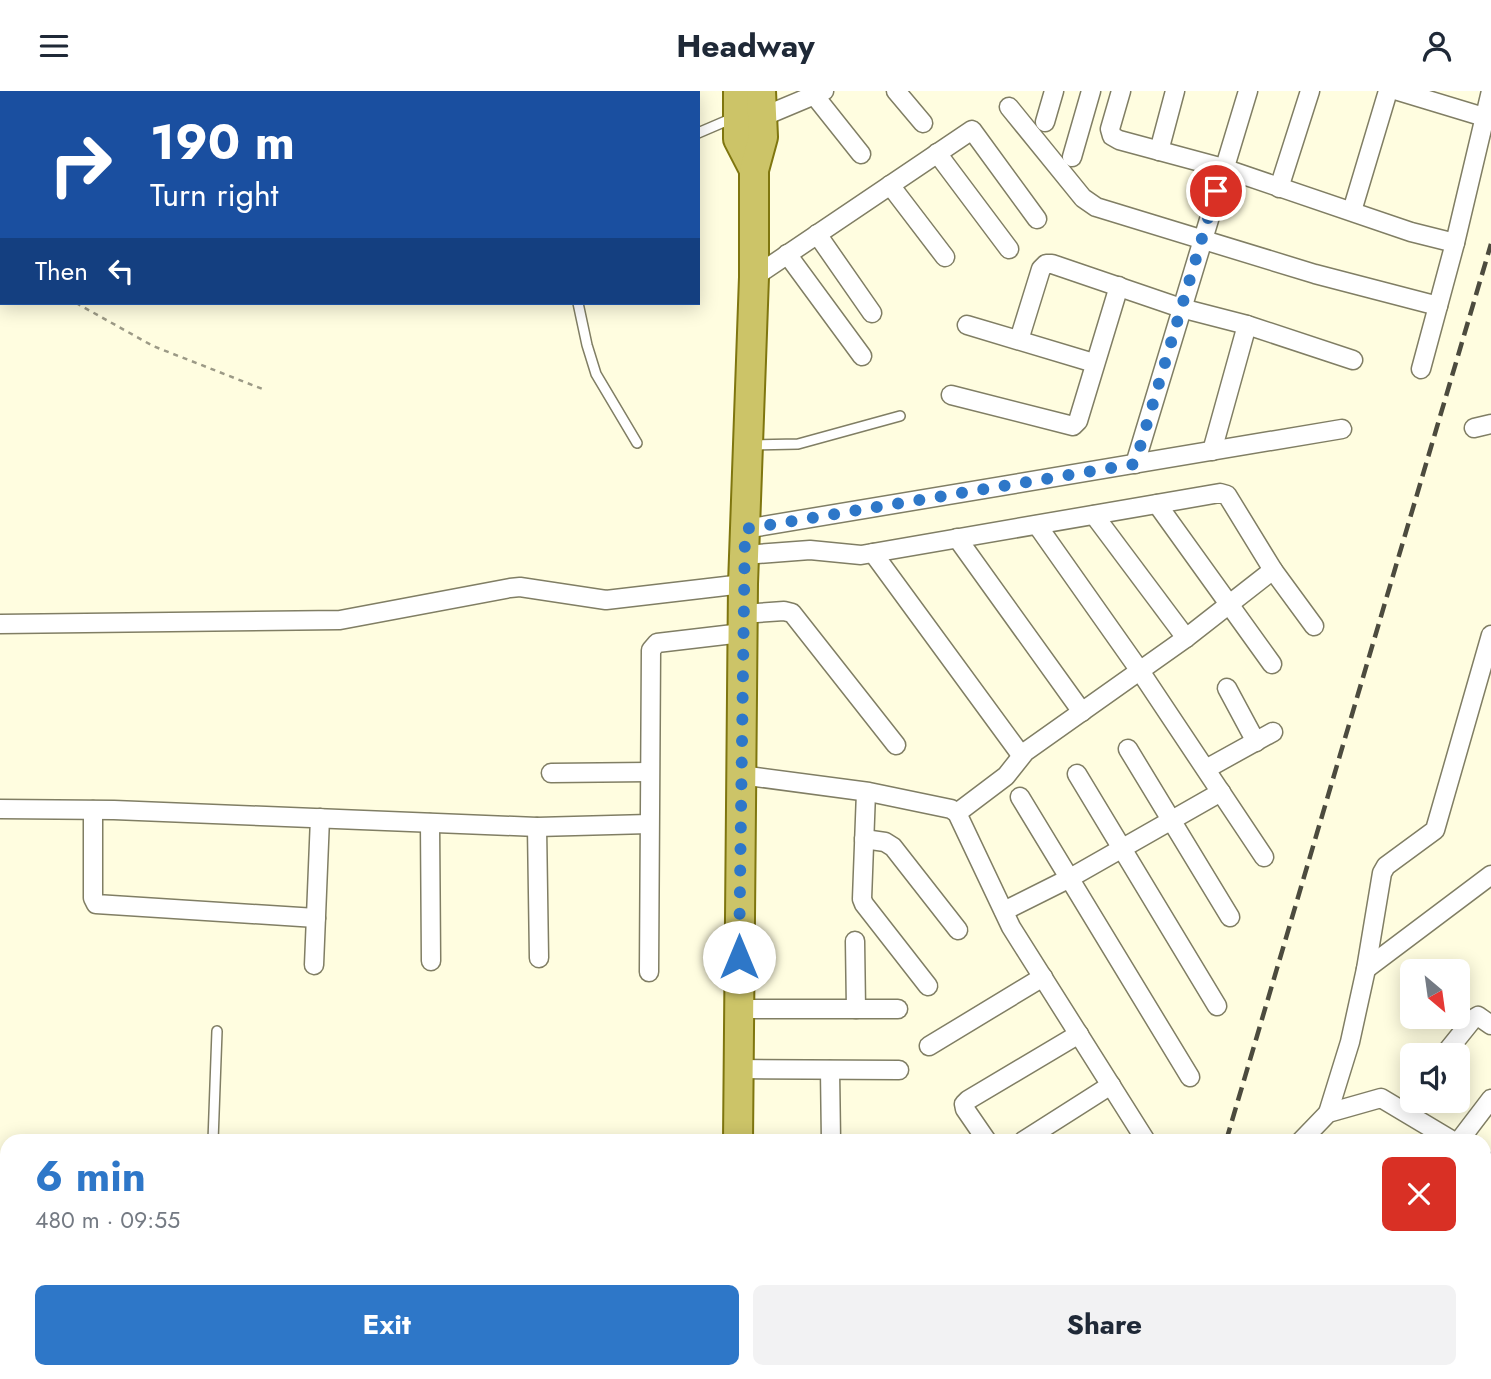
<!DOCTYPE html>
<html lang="en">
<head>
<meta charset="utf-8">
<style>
	body { margin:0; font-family:Jost,sans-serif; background:#f2f2f3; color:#1f2937; height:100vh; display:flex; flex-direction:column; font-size:26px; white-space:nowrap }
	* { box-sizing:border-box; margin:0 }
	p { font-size:23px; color:#747a83 }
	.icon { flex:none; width:38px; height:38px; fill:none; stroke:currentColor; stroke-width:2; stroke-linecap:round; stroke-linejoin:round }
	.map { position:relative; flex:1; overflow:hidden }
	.side { position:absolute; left:0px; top:1043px; width:1491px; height:245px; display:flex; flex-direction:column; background:#fff; border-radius:21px 21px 0 0; box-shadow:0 4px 18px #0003 }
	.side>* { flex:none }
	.hud { position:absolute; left:0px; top:0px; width:700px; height:214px; box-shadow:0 4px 18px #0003; background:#1a4fa0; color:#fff; overflow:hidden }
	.needle { width:46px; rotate:151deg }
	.buttons { position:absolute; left:1400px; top:868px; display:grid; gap:14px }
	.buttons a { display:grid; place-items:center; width:70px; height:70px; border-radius:10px; background:#fff; box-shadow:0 4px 18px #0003; font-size:35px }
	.pin { position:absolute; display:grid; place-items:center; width:60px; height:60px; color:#fff; margin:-30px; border:4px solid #fff; border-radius:50%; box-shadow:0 2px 7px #0007 }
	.me { position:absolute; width:77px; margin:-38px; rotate:0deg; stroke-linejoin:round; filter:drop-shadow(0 0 5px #0008) }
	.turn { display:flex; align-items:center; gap:24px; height:147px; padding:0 35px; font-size:32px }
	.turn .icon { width:91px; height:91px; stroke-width:2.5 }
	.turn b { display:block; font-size:49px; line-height:60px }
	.then { display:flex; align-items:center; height:66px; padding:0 35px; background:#0003; gap:14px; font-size:26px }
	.round { display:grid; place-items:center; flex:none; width:74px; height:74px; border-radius:10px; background:#f2f2f3 }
	.summary { display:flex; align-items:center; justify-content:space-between; height:119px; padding:0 35px }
	h1 { font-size:42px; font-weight:700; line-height:52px; color:#2e77c8 }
	.primary-button { display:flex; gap:14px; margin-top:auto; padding:14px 35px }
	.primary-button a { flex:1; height:80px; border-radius:10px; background:#2e77c8; color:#fff; font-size:28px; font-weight:700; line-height:80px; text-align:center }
	.primary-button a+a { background:#f2f2f3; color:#1f2937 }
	header { display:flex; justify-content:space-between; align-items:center; height:91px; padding:0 35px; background:#fff; font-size:32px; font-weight:700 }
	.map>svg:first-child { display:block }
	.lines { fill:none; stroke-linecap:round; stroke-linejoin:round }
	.lane-casing { stroke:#807e64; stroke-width:12 }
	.street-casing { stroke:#807e64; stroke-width:21 }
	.primary-casing { stroke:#7f760f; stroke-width:32 }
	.path { stroke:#9c9a86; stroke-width:2.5; stroke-dasharray:5 5; stroke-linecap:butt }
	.lane { stroke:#fff; stroke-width:9 }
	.street { stroke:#fff; stroke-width:18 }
	.primary { stroke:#ccc468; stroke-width:28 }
	.rail { stroke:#4c4b3e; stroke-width:4.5; stroke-dasharray:14 7; stroke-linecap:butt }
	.route { stroke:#2e77c8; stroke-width:12; stroke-dasharray:0 21.6 }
</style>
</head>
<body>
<header><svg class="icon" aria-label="menu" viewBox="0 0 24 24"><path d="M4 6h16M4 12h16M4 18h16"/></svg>Headway<svg class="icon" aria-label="person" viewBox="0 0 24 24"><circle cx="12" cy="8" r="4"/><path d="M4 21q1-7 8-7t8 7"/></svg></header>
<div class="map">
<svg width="1491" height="1288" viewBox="0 0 1491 1288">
	<rect width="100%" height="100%" fill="#fffde0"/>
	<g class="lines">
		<!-- lane casing -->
		<g class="lane-casing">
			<g id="lane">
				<polyline points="698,42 733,27"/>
				<polyline points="578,212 587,254 596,283 637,352"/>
				<polyline points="751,354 798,353 900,325"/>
				<polyline points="213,1050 217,940"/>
				<polyline points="0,1257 7,1257"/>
				<polyline points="204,1288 204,1281"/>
			</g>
		</g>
		<!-- street casing -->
		<g class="street-casing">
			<g id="street">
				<polyline points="896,0 923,32"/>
				<polyline points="1121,0 1110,38 1112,45 1119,49 1223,77 1411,141 1455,152"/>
				<polyline points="1398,0 1484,26"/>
				<polyline points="814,4 861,63"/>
				<polyline points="1009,16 1083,107 1096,116 1315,183 1438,215"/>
				<polyline points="762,26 824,0"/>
				<polyline points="1045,31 1054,0"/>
				<polyline points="1159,60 1175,0"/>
				<polyline points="937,62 1009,158"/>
				<polyline points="1072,66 1091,0"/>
				<polyline points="890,94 945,166"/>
				<polyline points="1279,97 1310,0"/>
				<polyline points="1352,120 1388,0"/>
				<polyline points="817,143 872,222"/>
				<polyline points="787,163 862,265"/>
				<polyline points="754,186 972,39 1037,128"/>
				<polyline points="967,234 1094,272"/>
				<polyline points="1019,249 1041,178 1046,173 1052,173 1181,217 1247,234 1353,269"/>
				<polyline points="1421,278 1455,152 1491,0"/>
				<polyline points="951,304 1073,335 1078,330 1119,195"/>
				<polyline points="1474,337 1491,333"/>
				<polyline points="1212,360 1247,234"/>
				<polyline points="1135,373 1248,0"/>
				<polyline points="1157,413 1272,573"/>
				<polyline points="1094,424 1186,547"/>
				<polyline points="1037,434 1140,580 1264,766"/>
				<polyline points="745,438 1342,338"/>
				<polyline points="957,447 1082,621"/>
				<polyline points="873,462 1021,664"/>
				<polyline points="744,464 810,459 861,464 1220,402 1227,404 1273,479 1186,547 1025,661 1006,685 957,722"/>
				<polyline points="1273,479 1314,535"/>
				<polyline points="742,523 784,520 792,522 896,654"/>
				<polyline points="0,533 340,529 510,497 520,496 606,509 743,493"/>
				<polyline points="1227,597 1256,651"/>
				<polyline points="1128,658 1230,826"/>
				<polyline points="1206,678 1273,641"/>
				<polyline points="551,682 649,681"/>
				<polyline points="1077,683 1217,915"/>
				<polyline points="741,684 869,701 951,718 957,722 1011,836 1146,1050"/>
				<polyline points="866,701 862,808 864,813 928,895"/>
				<polyline points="1020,706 1190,986"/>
				<polyline points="0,718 114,719 537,736 649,733"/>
				<polyline points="93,719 93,807 96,813 316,827"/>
				<polyline points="430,732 431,870"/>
				<polyline points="537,736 539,867"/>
				<polyline points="864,748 885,751 893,756 958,839"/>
				<polyline points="1004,820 1070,787 1221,701"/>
				<polyline points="855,850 856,918"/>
				<polyline points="314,874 320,727"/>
				<polyline points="1366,878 1491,784"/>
				<polyline points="649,881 651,559 657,552 742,542"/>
				<polyline points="739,918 898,918"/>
				<polyline points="929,955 1043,886"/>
				<polyline points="1444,964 1473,928 1478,925 1491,934"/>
				<polyline points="738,978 899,979"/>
				<polyline points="830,979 831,1050"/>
				<polyline points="1328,1022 1350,951 1366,878 1382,782 1386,775 1435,739 1491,544"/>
				<polyline points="987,1050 965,1018 964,1013 968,1009 1079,943"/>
				<polyline points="1023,1050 1111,994"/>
				<polyline points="1301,1050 1328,1022 1381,1007 1453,1050"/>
				<polyline points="1459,1050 1491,1008"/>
				<polyline points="1484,1069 1491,1074"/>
				<polyline points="1484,1165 1491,1173"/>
				<polyline points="856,1281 861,1288"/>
				<polyline points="931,1281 936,1288"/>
				<polyline points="1000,1281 1005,1288"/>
				<polyline points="1283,1281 1288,1288"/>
				<polyline points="881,1288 892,1281"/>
				<polyline points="1091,1288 1096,1281"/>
			</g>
		</g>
		<!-- primary casing -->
		<g class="primary-casing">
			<g id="primary">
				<polyline points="738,0 738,48 754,79"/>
				<polyline points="738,1050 743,493 754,186 754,79 763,46 761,0"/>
				<polyline points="736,1288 736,1281"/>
			</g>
		</g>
		<!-- path -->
		<g class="path">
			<polyline points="0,177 2,177"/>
			<polyline points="76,212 153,255 265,299"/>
		</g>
		<!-- lane -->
		<use href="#lane" class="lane"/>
		<!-- street -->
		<use href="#street" class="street"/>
		<!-- primary -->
		<use href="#primary" class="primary"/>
		<!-- rail -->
		<g class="rail">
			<polyline points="1226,1050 1491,153"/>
			<polyline points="1156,1288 1158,1281"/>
		</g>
	</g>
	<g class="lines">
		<!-- route -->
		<polyline class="route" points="739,866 745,438 1135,373 1216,100"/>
	</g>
</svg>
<div class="buttons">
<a><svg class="needle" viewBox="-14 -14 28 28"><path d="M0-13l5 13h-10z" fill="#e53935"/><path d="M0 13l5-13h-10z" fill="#747a83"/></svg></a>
<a><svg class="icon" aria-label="sound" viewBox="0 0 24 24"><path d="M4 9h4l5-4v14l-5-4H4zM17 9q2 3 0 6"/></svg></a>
</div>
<div class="pin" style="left:1216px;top:100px;background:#d93025"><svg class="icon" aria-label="arrive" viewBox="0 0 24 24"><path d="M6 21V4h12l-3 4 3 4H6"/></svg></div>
<svg class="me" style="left:739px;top:866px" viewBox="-20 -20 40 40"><circle r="19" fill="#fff"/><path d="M0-13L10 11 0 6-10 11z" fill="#2e77c8"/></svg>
<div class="hud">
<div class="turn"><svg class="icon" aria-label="right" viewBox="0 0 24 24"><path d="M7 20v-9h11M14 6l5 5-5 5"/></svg><div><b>190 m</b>Turn right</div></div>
<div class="then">Then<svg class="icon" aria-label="left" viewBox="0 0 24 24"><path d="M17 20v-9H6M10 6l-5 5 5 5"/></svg></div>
</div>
<section class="side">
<div class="summary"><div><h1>6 min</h1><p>480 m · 09:55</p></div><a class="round" style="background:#d93025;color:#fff"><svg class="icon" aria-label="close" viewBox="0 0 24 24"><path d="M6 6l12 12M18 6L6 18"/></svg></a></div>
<div class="primary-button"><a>Exit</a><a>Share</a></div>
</section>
</div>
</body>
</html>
